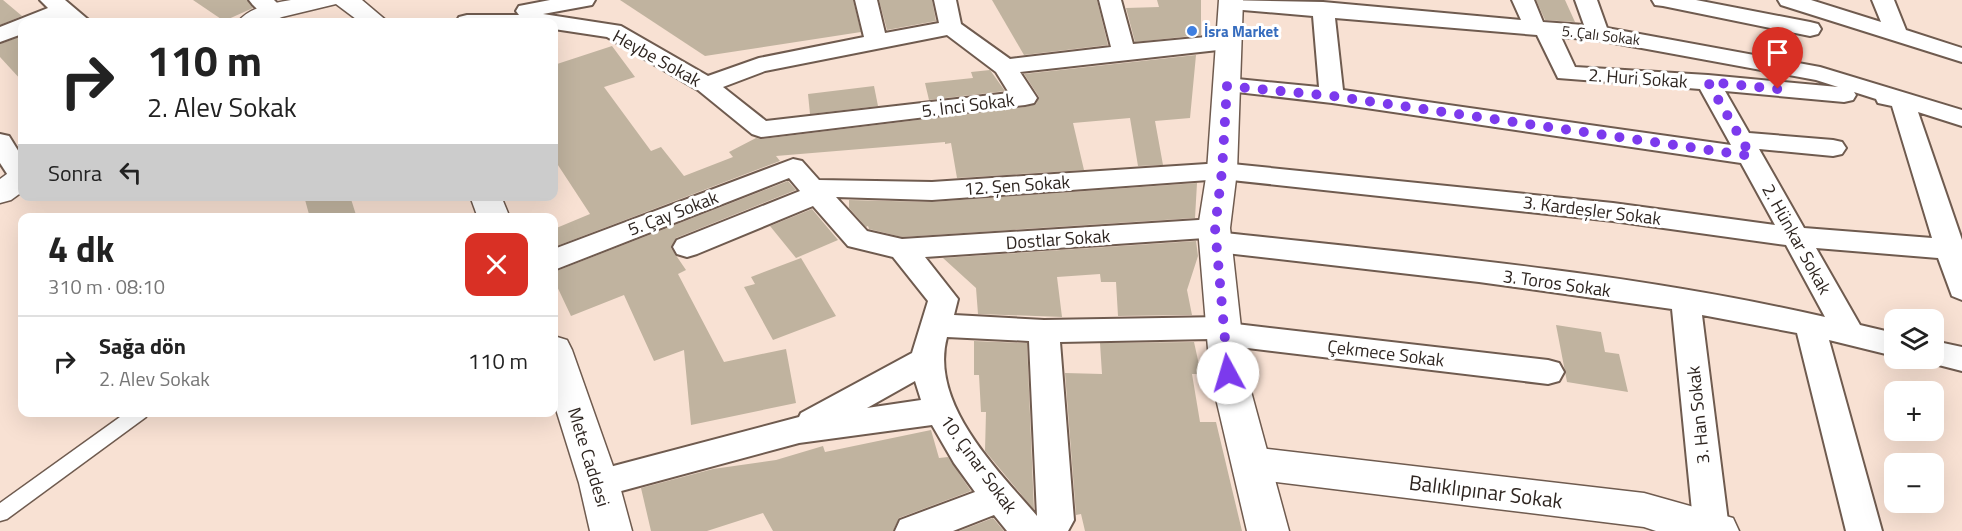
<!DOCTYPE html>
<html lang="tr">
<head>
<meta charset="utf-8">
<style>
	body { margin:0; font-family:"Titillium Web",sans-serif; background:#f2f2f2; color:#222; height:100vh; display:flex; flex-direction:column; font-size:22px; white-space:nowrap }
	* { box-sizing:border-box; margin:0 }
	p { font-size:20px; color:#767676 }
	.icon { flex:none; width:33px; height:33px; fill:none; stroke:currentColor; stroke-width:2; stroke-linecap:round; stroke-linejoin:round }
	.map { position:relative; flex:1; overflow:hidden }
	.details { position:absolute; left:18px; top:213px; width:540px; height:204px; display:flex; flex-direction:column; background:#fff; border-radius:12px; box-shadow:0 6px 24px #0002 }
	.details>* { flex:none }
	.hud { position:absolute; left:18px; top:18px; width:540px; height:183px; border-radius:12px; box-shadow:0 6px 24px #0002; background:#fff; color:#222; overflow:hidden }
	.tools { position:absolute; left:1884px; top:309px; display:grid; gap:12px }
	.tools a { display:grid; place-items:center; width:60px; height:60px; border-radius:12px; background:#fff; box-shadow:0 6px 24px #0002; font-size:30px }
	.pin { position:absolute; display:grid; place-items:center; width:51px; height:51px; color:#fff; margin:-62px -26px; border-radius:50% 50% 50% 0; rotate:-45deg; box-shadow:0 0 6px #0007 }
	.pin .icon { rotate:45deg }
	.me { position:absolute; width:66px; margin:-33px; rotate:354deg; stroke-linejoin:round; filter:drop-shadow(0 0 4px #0008) }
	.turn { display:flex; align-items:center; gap:21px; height:126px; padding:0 30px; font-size:27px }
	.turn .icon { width:78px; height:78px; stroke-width:2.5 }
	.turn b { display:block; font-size:42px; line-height:51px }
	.then { display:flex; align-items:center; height:57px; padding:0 30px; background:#0003; gap:12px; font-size:22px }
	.round { display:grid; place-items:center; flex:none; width:63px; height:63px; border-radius:12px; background:#f2f2f2 }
	.summary { display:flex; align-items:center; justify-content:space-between; height:102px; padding:0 30px }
	h1 { font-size:36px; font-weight:700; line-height:45px }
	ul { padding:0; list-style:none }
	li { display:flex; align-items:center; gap:18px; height:90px; padding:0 30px; border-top:2px solid #e0e0e0 }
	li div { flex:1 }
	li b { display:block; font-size:22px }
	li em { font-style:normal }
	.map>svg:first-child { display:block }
	.building { fill:#c0b39f }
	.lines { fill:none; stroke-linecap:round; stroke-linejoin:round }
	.lane-casing { stroke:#6f5b4f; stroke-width:3 }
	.street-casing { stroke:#6f5b4f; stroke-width:4 }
	.secondary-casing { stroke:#6f5b4f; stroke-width:3 }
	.primary-casing { stroke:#6f5b4f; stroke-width:3 }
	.lane { fill:#fff; fill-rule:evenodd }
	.street { fill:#fff; fill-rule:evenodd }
	.secondary { fill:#fff; fill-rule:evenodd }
	.primary { fill:#fff; fill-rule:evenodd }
	.route { stroke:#7c3aed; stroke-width:10; stroke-dasharray:0 18 }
	.shop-dot { fill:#3f7fe0; stroke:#fff; stroke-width:2 }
	.labels { text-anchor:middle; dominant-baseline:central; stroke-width:6; stroke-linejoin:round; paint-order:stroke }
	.far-shop-label { font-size:15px; font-weight:bold; fill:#366cbe; stroke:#fff; text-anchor:start }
	.far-street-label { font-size:15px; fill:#2f2621; stroke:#fff }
	.street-label { font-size:18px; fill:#2f2621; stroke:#fff }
	.near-street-label { font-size:21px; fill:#2f2621; stroke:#fff }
</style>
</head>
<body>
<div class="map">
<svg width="1962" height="531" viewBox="0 0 1962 531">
	<rect width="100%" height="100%" fill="#f8e1d3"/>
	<!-- building -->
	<g class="building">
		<polygon points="0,0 3,0 22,16 0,25"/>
		<polygon points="193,0 247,0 253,8 224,21"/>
		<polygon points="620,0 853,0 861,32 705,56"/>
		<polygon points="879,0 932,0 936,21 887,30"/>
		<polygon points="992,0 1097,0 1108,45 1024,55"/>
		<polygon points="1157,0 1201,0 1201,35 1135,42 1126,8 1159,7"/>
		<polygon points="1536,0 1565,0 1575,22 1545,20"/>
		<polygon points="22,36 22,81 0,57 0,44"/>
		<polygon points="612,46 635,77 604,87 651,151 661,147 684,176 733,157 729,152 756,138 761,139 1025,107 1036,104 1039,97 1024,74 1196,55 1190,118 1155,121 1163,165 1138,166 1130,118 1073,123 1084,170 957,178 951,143 945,144 945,142 776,156 780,161 554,247 554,229 590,214 554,159 554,65"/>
		<polygon points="990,70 1005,91 929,100 925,83 973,78 971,72"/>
		<polygon points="874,86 878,106 810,114 808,94"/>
		<polygon points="788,181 796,190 676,238 671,248 686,270 678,274 724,362 786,349 796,403 691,425 684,350 654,361 624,295 571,316 554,280 554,272"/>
		<polygon points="1197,183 1195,218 902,237 869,229 868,226 866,227 849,208 849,200 932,202"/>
		<polygon points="304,196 350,196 357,218 310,218"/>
		<polygon points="812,209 838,240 796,258 770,226"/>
		<polygon points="1196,241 1198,256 1187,290 1192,315 1118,316 1116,282 1101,282 1100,274 1057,277 1062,317 978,314 976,288 943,258"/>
		<polygon points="801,258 836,316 773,340 744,287 755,284 751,277"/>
		<polygon points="1556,325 1601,332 1605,352 1619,354 1628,392 1567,382"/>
		<polygon points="974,341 1027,343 1034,510 985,451 986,412 981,412 979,375 974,375"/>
		<polygon points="1194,342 1201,374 1192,374 1200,422 1216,422 1242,531 1085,531 1081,514 1076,515 1065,373 1102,374 1100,343"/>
		<polygon points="931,430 939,458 948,457 971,491 899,518 893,531 773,531 763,513 707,531 651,531 641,488 713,469 776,460 823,446 825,452"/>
		<polygon points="993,518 1004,531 959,531"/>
	</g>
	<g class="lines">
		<!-- lane casing -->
		<g class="lane-casing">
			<polygon id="lane" points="127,412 148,412 146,417 7,519 0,521 0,503"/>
		</g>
		<!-- street casing -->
		<g class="street-casing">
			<g id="street">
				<polygon points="40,0 65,0 91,22 67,22 61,18 51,22 22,22 22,34 0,42 0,27 48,8"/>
				<path d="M249,0h25l11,11 -3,5c-14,3 -25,-5 -33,-16z"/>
				<path d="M550,0h45l-3,5 -49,9 78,12 87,50 51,-18 105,-21 -9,-37h22l8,33 54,-10 -5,-23h22l5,24 49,35 101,-12 -12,-47h22l12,44 94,-9 8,2 3,5 -3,5 -8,2 -207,23 17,26 -3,5 -9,2 -264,32 -9,-3 -54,-44 -91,-53 -53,-8v-7h-98l3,-5 8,-2h52l-3,-4 3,-5zM947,35l49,37 13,21 -243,28 -43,-34 42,-16z"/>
				<path d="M1222,0l101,2 198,18 -9,-20h22l9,22 41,3 -9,-25h22l10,28 213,39 142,43v16l-44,-14 44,128v60l-10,-4 -14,-38 -122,-10 44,77 34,8v23l-65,-16 53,191h-36l-49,-198 -95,-18 27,214 -1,2h-34l-22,-222 -193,-27 -262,-30 -10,-3 -4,-7 2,-4 -280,19 33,42 -4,16 90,5 179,-3 11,3 2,4 312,36 11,3 5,9 -5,9 -11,3 -325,-39 -12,-6 -151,3 14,178 -6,11h-61l-13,-16 -41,16h-58l5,-11 75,-28 -21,-29 -22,-38 -133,18 -200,54 -12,-4 -5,-10 5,-10 212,-56 2,-4 111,-60 16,-52 -35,-44 -45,-11 -35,-40 -116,48 -10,3 -10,-3 -4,-7 4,-7 123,-49 -11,-13 -235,92v-21l239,-90 9,2 17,19 113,2 290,-19 391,40 162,22 -34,-62 -409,-60 -113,-13 -4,-5 4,-5 8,-2 92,9 -6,-71 -82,-7 -8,-1 -3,-5zM1335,18l202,17 21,43 142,11 31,56 -388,-55zM1561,37l37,3 218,40 22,7 -130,-12 -133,-8zM1725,91l119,11 9,-2 3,-5 -2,-3 22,7 2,4 14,3 40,132 -128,-10 -45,-79 74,7 9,-2 4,-6 -4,-6 -9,-2 -84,-7zM1222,179l391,42 173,24 39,72c-197,-45 -400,-62 -600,-84l3,-5 -4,-7 -10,-2 -312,20 -35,-8 -31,-34 96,3zM947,337l82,4 8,175c-39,-46 -108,-112 -90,-179zM915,381l6,19 -54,8z"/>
				<polygon points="1652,0 1696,0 1810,22 1818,24 1821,29 1818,34 1810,36 1663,6 1655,5"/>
				<polygon points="1778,0 1811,0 1881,22 1872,0 1894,0 1906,30 1962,48 1962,62 1781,5"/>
				<polygon points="0,134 9,136 22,157 22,185 13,183 0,163"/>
				<polygon points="1934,341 1962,347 1962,371 1923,361 1922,358 1934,358"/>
			</g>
		</g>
		<!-- secondary casing -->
		<g class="secondary-casing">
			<g id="secondary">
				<path d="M291,0h71l26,22h-28l-24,-18 -54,13 -12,5h-32c11,-15 36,-19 53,-22z"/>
				<polygon points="22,168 22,192 11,200 0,203 0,179 11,171"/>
				<polygon points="470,196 501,196 510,218 478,218"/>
				<polygon points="554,336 567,340 572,350 619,483 632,531 590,531 579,483 554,403"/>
				<polygon points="1251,447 1644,493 1733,518 1739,531 1656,531 1644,527 1251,479 1237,475 1232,463 1237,451"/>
			</g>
		</g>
		<!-- primary casing -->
		<g class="primary-casing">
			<polygon id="primary" points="1219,0 1243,0 1237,171 1230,228 1246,373 1289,531 1247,531 1210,373 1198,228 1207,171"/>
		</g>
		<!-- lane -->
		<use href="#lane" class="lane"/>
		<!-- street -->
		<use href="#street" class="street"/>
		<!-- secondary -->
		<use href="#secondary" class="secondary"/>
		<!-- primary -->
		<use href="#primary" class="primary"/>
	</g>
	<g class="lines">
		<!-- route -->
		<polyline class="route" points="1228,373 1215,228 1222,171 1227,86 1332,96 1751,156 1708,82 1778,89"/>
	</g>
	<!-- markers -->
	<circle class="shop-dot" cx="1192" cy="31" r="6"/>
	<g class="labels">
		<!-- far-shop labels -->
		<g class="far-shop-label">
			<text x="1204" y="31">İsra Market</text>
		</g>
		<!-- far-street labels -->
		<g class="far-street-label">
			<text transform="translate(1601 35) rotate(7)">5. Çalı Sokak</text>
		</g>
		<!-- street labels -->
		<g class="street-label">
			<text transform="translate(657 58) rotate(29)">Heybe Sokak</text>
			<text transform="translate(1638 78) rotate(4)">2. Huri Sokak</text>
			<text transform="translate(968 105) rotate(-7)">5. İnci Sokak</text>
			<text transform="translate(1017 185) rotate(-4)">12. Şen Sokak</text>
			<text transform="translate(1592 210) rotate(7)">3. Kardeşler Sokak</text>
			<text transform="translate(673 213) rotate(-21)">5. Çay Sokak</text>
			<text transform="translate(1058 239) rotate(-4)">Dostlar Sokak</text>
			<text transform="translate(1797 239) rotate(61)">2. Hünkar Sokak</text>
			<text transform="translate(1557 283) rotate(8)">3. Toros Sokak</text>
			<text transform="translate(1386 353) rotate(7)">Çekmece Sokak</text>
			<text transform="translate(1698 415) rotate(-96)">3. Han Sokak</text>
			<text transform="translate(589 457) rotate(73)">Mete Caddesi</text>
			<text transform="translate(979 464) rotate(54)">10. Çınar Sokak</text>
		</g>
		<!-- near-street labels -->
		<g class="near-street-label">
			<text transform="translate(1486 491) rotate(7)">Balıklıpınar Sokak</text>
		</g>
	</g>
</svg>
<div class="tools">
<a><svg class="icon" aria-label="layers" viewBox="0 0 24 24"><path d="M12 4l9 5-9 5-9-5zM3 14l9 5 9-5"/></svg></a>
<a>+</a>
<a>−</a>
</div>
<div class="pin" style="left:1778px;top:89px;background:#d93025"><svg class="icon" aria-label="arrive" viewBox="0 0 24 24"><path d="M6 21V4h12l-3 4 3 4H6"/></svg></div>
<svg class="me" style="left:1228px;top:373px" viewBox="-20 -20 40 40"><circle r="19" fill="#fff"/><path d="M0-13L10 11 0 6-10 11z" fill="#7c3aed"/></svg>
<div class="hud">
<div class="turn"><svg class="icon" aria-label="right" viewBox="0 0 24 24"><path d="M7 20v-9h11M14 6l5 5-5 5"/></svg><div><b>110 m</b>2. Alev Sokak</div></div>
<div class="then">Sonra<svg class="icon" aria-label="left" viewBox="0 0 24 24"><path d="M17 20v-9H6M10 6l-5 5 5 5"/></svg></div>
</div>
<section class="details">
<div class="summary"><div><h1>4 dk</h1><p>310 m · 08:10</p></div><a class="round" style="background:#d93025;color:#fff"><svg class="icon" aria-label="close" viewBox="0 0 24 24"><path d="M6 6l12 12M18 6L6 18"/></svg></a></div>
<ul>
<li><svg class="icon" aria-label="right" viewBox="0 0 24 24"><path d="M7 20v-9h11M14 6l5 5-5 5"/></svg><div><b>Sağa dön</b><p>2. Alev Sokak</p></div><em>110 m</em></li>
</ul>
</section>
</div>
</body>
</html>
